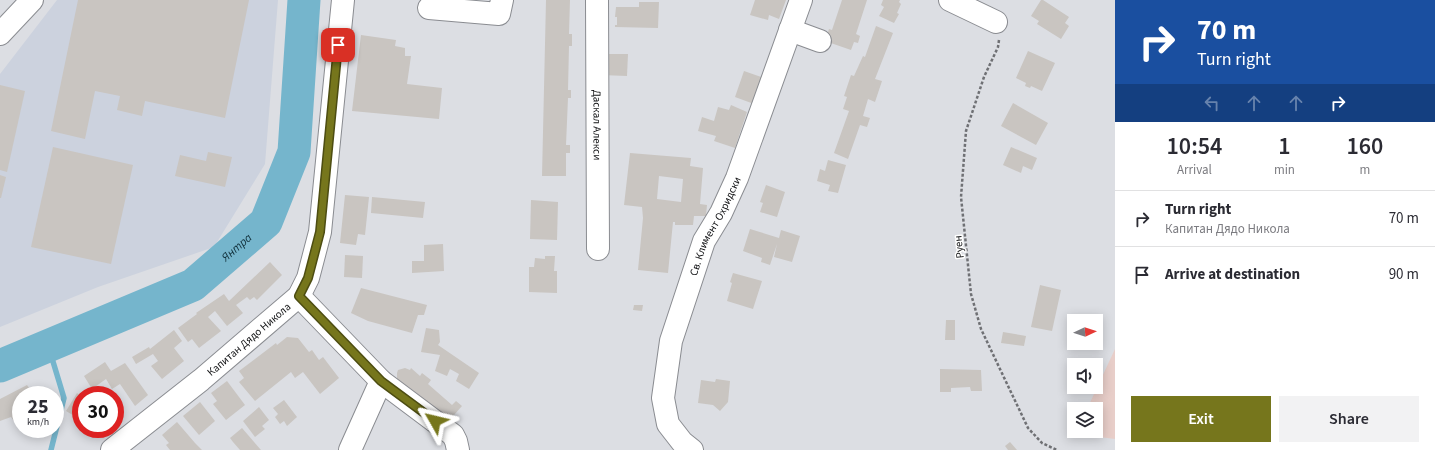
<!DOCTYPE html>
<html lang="en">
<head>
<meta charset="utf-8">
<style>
	body { margin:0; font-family:"Source Sans 3",sans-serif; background:#f2f2f3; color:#2b2b33; height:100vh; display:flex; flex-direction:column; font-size:15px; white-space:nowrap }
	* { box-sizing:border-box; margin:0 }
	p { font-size:13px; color:#7c7c81 }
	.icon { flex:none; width:22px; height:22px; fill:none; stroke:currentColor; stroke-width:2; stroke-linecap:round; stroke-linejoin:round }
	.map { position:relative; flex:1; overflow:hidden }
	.details { display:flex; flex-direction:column; background:#fff; width:320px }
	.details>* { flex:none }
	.banner { background:#1a4fa0; color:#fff; overflow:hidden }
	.needle { width:26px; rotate:86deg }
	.buttons { position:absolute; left:1067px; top:314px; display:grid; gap:8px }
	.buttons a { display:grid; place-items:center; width:36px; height:36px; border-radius:0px; background:#fff; box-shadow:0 2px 10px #0003; font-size:20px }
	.speed { position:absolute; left:12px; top:386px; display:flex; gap:8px; font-size:20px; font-weight:700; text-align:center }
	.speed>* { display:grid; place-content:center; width:52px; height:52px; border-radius:50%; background:#fff; box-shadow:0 2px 10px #0003; line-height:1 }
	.speed small { font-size:10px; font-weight:400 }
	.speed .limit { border:6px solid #d22; background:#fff; color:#111 }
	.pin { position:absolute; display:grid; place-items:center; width:34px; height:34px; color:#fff; margin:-17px; border-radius:8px; box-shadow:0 2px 6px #0006 }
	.me { position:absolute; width:44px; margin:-22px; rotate:307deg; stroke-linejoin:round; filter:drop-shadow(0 0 3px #0008) }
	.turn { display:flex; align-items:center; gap:14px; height:84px; padding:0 16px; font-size:18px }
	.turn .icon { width:52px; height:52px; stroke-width:2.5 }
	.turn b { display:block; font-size:28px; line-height:34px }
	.lanes { display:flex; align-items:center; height:38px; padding:0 16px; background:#0003; justify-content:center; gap:20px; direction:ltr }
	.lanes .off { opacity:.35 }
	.eta { display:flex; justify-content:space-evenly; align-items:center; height:68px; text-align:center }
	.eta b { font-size:24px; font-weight:600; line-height:28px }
	.button { display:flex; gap:8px; margin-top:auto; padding:8px 16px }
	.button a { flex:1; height:46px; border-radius:0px; background:#76761c; color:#fff; font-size:16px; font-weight:600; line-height:46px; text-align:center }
	.button a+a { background:#f2f2f3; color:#2b2b33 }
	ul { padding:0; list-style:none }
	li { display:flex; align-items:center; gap:12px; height:56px; padding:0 16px; border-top:1px solid #e1e1e2 }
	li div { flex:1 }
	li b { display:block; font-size:15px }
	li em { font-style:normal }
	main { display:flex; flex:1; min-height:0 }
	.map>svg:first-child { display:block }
	.built { fill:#ccd2de }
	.education { fill:#e8cec9 }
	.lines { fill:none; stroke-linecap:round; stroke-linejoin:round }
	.stream { stroke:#75b5cc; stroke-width:5.5 }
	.river { stroke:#75b5cc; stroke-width:33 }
	.building { fill:#c9c5c1; fill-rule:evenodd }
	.minor-casing { stroke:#8a8c91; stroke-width:24 }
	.major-casing { stroke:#8a8c91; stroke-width:24 }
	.path { stroke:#6f7074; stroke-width:2.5; stroke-dasharray:3 2; stroke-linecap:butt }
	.minor { stroke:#fff; stroke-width:22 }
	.major { stroke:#fff; stroke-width:22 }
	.route-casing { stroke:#4d4d12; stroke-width:10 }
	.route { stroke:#76761c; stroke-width:7 }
	.labels { text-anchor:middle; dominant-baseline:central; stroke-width:3; stroke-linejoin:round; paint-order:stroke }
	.street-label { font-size:11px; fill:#101113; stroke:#fff }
	.water-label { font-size:12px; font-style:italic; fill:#102f3a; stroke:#fff }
</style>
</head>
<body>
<main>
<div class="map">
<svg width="1115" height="450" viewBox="0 0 1115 450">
	<rect width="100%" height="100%" fill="#dcdee3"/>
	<!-- built -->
	<polygon class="built" points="57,0 278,0 265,164 214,247 98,287 0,327 0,74"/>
	<!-- education -->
	<polygon class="education" points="1115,349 1115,439 1076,434 1077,431 1096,431 1096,409 1087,409"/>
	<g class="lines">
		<!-- stream -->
		<polyline class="stream" points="48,345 64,398 51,450"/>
		<!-- river -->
		<path class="river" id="s1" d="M0,366l193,-81 73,-63 28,-70 10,-152"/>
	</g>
	<!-- building -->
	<g class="building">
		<polygon points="78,0 249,0 225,118 145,101 142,116 117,110 120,96 95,91 85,139 51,131"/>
		<polygon points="546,0 570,0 569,34 572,34 572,46 569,46 568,90 571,90 571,98 568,98 566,145 570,145 570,153 566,153 566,176 542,176"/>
		<polygon points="755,0 786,0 779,19 769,15 768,20 750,15"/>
		<polygon points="842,0 867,0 856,34 860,36 858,43 854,42 851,50 825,41 829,29 832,30"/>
		<polygon points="883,0 900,0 899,2 901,4 897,13 899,14 894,23 879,16 884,7 881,5"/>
		<polygon points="1041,0 1043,0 1069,17 1065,23 1069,26 1061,39 1037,24 1039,21 1031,16"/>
		<polygon points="639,2 659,2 658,28 615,27 615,25 617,25 617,17 615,17 616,7 639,7"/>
		<polygon points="876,26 893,33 875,79 882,81 875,102 868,99 863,116 870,118 867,127 860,125 848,159 834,153 849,111 843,109 847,97 844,96 851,75 854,76 863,56 865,57"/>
		<polygon points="361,35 396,40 395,46 405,48 405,56 411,56 407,84 442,88 439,119 352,111"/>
		<polygon points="1028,51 1055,63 1042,91 1031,86 1030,88 1025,86 1026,83 1016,78"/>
		<polygon points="601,54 628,54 627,76 601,75"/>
		<polygon points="744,71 764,78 754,104 735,97"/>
		<polygon points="0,85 25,91 7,172 0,170"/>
		<polygon points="1013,103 1048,123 1036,145 1001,126"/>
		<polygon points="731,105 747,112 735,148 714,141 716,136 698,131 702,117 714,121 718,107 729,110"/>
		<polygon points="53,147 133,165 111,264 31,247"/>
		<polygon points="1011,147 1037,158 1032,170 1023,166 1021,173 1003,165"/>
		<polygon points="208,152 232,157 225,187 175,176 180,155 206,161"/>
		<path d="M630,153l61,5 -1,8 13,2 -3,36 7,1 -1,11h-12l-1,9h-18v-3h-2l-5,51 -30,-3 5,-52 -1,-11 -18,-2zM659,176l24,3 -2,23 -24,-3z"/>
		<polygon points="828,160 846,165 838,193 828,191 830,185 817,181 820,169 825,171"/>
		<polygon points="0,175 6,177 1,198 0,198"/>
		<polygon points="766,185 785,192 777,217 760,212 763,203 760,202"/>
		<polygon points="345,195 369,197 365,235 358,234 356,245 340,243"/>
		<polygon points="372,197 425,202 423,218 371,213"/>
		<polygon points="531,200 558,202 557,240 530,239"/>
		<polygon points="750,229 779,238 781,230 800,236 792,262 774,257 777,244 770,265 761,262 762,258 743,251"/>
		<polygon points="443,244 444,271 412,273 412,261 424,261 424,245"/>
		<polygon points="345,255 363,256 362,278 344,277"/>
		<polygon points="545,256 555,256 554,271 557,271 557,293 529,292 529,267 534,267 535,258 545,259"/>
		<polygon points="270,262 282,275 257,300 254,297 250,300 247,297 236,305 243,313 227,326 215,311 208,317 221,331 199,348 192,339 188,342 178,328 197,314 196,313 224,294 229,301"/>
		<polygon points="733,273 762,281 753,309 727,301 732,283 730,282"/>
		<polygon points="1040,285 1061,290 1052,331 1031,327"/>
		<polygon points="361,288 427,305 424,315 418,315 412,333 368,321 351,313"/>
		<polygon points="634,305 643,305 642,311 633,310"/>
		<polygon points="946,320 955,320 955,340 945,340"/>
		<polygon points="426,328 439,330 440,342 438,345 479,373 469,389 456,381 459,374 450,369 447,376 435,371 440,355 421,352"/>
		<polygon points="174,330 182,341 174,348 184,361 162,379 151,366 158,361 153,354 136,364 132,357 149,347 150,349"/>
		<polygon points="1003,332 1026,336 1024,346 1001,343"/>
		<polygon points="287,337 298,338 309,352 312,350 319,360 323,357 339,378 320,394 303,372 295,378 291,372 255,401 239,382 244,378 239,371 276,343 277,345"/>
		<polygon points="105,362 111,371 125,363 148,395 135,406 120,384 112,389 106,379 92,389 84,376"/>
		<polygon points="405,368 410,370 411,368 420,376 422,373 431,380 428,384 452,405 456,401 462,406 446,424 397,379 397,373 398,370"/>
		<polygon points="940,369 981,370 982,391 971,391 970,387 951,388 951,392 940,392"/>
		<polygon points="716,379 730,381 728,402 720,411 713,405 698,403 701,380 715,382"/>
		<polygon points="227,381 245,405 226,420 213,404 217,401 211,393"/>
		<polygon points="27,385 34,395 21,395 21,428 20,429 11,417 0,421 0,399"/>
		<polygon points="77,393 81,396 81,420 66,411"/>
		<polygon points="284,400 297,417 287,426 284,421 280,424 275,417 278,414 273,408"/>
		<polygon points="200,402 215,421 199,435 183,416"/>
		<polygon points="259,407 269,420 262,426 265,429 255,437 243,421"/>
		<polygon points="177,422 195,443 202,450 170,450 166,445 169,443 162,435"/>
		<polygon points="242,428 261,450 240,450 233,442 230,438"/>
		<polygon points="1010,442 1017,450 1008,450 1005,446"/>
	</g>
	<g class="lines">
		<!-- minor casing -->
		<g class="minor-casing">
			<g id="minor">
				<path id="s2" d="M597,0l1,249"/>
				<polyline points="950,0 996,22"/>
				<polyline points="429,8 499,14 502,0"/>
				<polyline points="790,30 820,41"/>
				<polyline points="299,296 381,381 453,435 456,441 458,450"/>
				<path id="s3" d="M112,450l89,-70 98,-84 9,-18 12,-46 23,-232"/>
				<polyline points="350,450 381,381"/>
				<path id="s4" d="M692,450l-10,-8 -14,-18 -5,-26 8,-57 33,-100 17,-28 16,-35 64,-178"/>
			</g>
		</g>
		<!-- major casing -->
		<g class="major-casing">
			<polyline id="major" points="0,34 32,0"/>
		</g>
		<!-- path -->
		<polyline class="path" points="999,40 998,47 984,77 966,131 961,197 971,294 981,329 1028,428 1042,443 1057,450"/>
		<!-- minor -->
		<use href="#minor" class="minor"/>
		<!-- major -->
		<use href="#major" class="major"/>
	</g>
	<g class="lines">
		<!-- route casing -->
		<g class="route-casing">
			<polyline id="route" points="338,45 320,232 308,278 299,296 381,381 435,421"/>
		</g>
		<!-- route -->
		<use href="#route" class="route"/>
	</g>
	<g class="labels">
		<!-- street labels -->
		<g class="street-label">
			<text stroke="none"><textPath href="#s2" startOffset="125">Даскал Алекси</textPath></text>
			<text stroke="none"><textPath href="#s4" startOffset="243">Св. Климент Охридски</textPath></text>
			<text transform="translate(959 247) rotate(-96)">Руен</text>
			<text stroke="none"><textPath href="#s3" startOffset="176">Капитан Дядо Никола</textPath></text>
		</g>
		<!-- water labels -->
		<g class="water-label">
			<text stroke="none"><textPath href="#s1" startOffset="267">Янтра</textPath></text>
		</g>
	</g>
</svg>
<div class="buttons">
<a><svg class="needle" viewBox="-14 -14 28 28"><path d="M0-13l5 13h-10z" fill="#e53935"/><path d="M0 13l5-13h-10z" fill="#7c7c81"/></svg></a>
<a><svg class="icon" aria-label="sound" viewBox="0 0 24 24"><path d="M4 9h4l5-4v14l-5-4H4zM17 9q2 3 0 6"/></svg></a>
<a><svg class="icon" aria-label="layers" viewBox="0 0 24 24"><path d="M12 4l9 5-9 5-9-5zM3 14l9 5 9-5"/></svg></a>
</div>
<div class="speed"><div>25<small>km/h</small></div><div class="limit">30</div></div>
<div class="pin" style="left:338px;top:45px;background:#d93025"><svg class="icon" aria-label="arrive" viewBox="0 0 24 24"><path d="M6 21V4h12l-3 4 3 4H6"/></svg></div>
<svg class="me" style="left:435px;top:421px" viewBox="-20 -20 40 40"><path d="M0-17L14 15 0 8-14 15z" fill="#76761c" stroke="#fff" stroke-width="4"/></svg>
</div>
<section class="details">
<div class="banner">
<div class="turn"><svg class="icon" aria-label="right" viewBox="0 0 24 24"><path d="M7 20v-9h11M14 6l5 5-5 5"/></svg><div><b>70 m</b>Turn right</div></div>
<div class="lanes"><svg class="icon off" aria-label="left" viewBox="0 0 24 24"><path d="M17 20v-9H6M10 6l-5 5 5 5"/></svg><svg class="icon off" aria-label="ahead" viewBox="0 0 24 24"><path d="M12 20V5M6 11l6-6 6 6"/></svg><svg class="icon off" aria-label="ahead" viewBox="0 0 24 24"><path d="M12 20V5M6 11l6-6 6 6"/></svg><svg class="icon" aria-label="right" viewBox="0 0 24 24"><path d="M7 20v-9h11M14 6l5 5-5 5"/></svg></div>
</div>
<div class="eta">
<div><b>10:54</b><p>Arrival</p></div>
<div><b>1</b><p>min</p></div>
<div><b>160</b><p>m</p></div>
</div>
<ul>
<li><svg class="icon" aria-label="right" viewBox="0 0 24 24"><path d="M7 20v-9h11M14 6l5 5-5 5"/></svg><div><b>Turn right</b><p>Капитан Дядо Никола</p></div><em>70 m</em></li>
<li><svg class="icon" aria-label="arrive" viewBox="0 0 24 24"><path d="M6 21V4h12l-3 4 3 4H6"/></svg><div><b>Arrive at destination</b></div><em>90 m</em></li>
</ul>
<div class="button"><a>Exit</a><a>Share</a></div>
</section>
</main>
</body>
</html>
